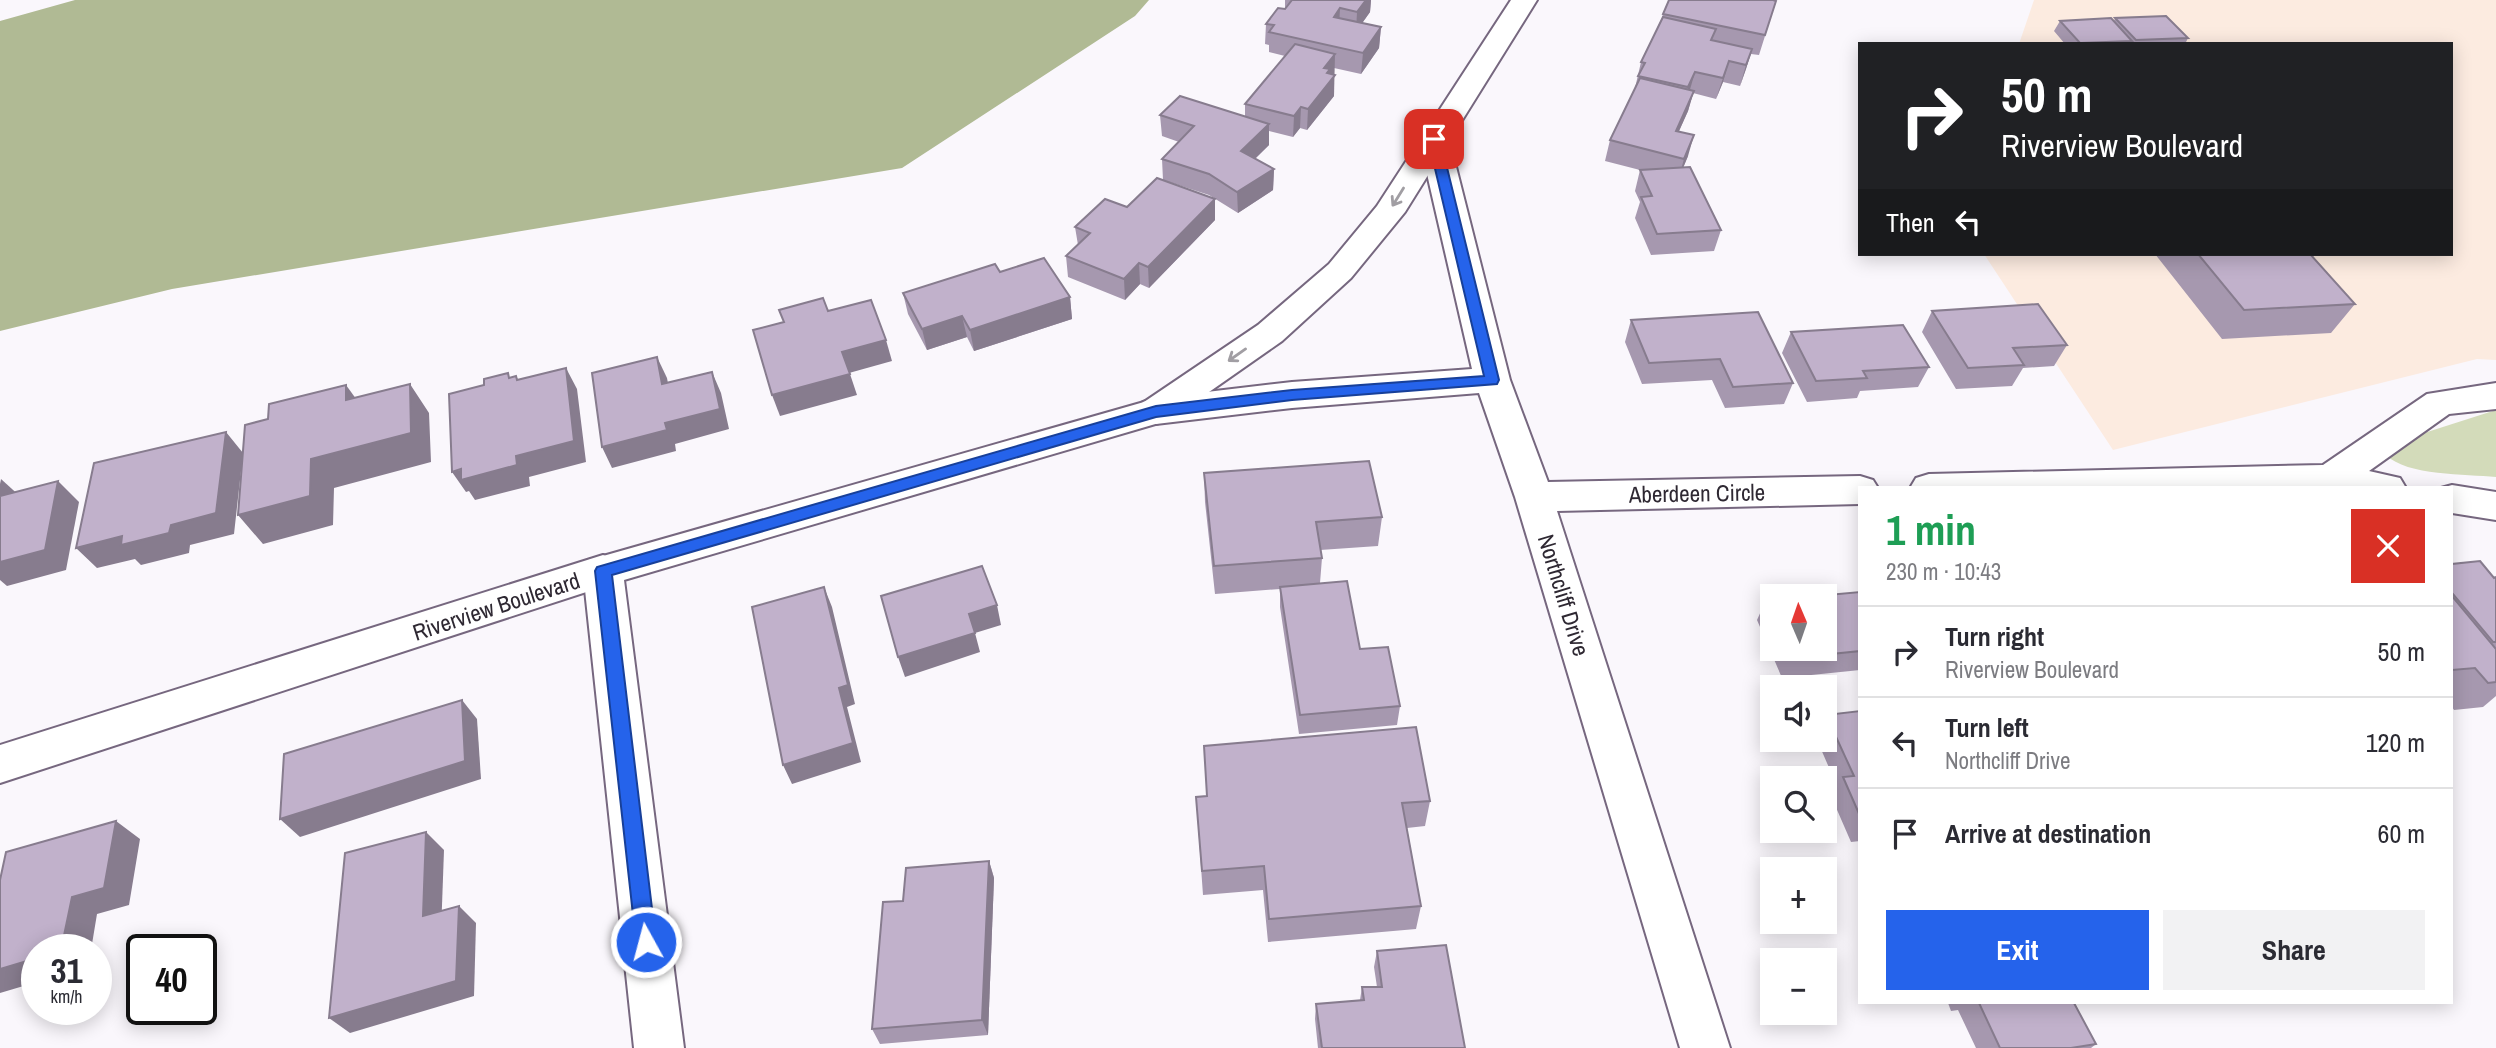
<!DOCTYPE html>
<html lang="en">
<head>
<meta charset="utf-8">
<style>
	body { margin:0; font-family:"Archivo Narrow",sans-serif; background:#f2f2f3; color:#2b2b33; height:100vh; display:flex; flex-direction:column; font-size:26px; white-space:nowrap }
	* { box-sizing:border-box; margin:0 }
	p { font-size:23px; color:#7c7c81 }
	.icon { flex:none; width:38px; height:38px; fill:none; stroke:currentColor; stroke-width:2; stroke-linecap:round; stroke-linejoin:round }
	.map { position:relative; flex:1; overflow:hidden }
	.panel { position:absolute; left:1858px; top:486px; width:595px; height:518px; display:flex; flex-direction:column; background:#fff; border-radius:0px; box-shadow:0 4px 18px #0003 }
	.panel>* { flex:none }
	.top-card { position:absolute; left:1858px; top:42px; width:595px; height:214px; border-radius:0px; box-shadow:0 4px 18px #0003; background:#202124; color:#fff; overflow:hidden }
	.needle { width:46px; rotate:358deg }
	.buttons { position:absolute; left:1760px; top:584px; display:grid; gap:14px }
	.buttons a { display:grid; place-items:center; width:77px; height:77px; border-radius:0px; background:#fff; box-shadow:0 4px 18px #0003; font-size:35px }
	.speed { position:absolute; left:21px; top:934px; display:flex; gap:14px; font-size:35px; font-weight:700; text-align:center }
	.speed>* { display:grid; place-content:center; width:91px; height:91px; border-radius:50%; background:#fff; box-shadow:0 4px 18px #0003; line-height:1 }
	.speed small { font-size:18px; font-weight:400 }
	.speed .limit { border:4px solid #111; border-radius:10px; background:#fff; color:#111 }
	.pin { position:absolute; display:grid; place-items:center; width:60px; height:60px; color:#fff; margin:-30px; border-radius:14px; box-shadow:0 4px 10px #0006 }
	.me { position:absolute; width:77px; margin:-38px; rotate:353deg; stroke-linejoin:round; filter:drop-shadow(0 0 5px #0008) }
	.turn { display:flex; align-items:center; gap:24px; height:147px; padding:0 28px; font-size:32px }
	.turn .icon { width:91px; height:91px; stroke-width:2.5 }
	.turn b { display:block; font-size:49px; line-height:60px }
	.then { display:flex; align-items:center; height:66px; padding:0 28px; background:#0003; gap:14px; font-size:26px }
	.round { display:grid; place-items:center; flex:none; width:74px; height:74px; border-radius:0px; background:#f2f2f3 }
	.head { display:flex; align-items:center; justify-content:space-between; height:119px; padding:0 28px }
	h1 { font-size:42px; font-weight:700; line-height:52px; color:#1e9e55 }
	.button { display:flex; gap:14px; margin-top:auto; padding:14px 28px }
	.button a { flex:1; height:80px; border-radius:0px; background:#2563eb; color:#fff; font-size:28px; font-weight:700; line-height:80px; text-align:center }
	.button a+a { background:#f2f2f3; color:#2b2b33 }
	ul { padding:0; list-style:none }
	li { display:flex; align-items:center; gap:21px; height:91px; padding:0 28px; border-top:2px solid #e1e1e2 }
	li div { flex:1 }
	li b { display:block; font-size:26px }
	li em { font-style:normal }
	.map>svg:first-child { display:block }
	.education { fill:#fcebe0 }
	.green { fill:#d3dbba }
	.forest { fill:#b0ba94 }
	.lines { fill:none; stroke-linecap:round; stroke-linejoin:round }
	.minor-casing { stroke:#76677f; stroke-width:4 }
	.tertiary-casing { stroke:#76677f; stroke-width:4 }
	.minor { fill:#fff; fill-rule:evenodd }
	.tertiary { fill:#fff; fill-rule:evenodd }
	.wall { fill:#a698af }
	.shaded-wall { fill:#877c8e }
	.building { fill:#c1b1cb; stroke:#877c8e; stroke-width:2 }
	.oneway { stroke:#a19ea3 }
	.route { fill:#2563eb; stroke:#184099; stroke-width:2 }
	.labels { text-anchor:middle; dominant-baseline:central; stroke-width:5; stroke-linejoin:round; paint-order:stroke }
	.street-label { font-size:23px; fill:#2e2832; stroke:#fff }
</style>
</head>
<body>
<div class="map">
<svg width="2496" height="1048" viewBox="0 0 2496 1048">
	<rect width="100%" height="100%" fill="#faf7fc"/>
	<!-- education -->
	<polygon class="education" points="2034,0 2496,0 2496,360 2477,359 2113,450 1984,254 2452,254 2452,44 2019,44"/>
	<!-- green -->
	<path class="green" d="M2496,410v67c-30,-3 -89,-1 -110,-22l10,-13z"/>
	<!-- forest -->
	<polygon class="forest" points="75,0 1149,0 1135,16 902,168 172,289 0,331 0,21"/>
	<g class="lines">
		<!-- minor casing -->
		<g class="minor-casing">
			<g id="minor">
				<polygon points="1434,130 1444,133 1449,139 1510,380 1548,482 1860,476 1873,480 1878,488 1860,488 1860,504 1557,511 1730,1048 1680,1048 1515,497 1479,393 1292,408 1156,424 1143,420 1138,411 1143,402 1156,398 1292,382 1472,369 1419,139 1424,133"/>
				<polygon points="2496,383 2496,409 2449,414 2369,471 2400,478 2406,488 1910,488 1916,478 1929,474 2323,465 2427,394"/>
				<polygon points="2452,485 2496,492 2496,520 2452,513 2452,488 2441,488"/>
				<polygon points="603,555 617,560 623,571 617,582 0,783 0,745"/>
			</g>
		</g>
		<!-- tertiary casing -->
		<g class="tertiary-casing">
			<polygon id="tertiary" points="1511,0 1537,0 1405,212 1351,278 1282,341 1169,420 624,580 684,1048 634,1048 583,571 589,560 1144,402 1258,325 1329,264 1377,206"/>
		</g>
		<!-- minor -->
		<use href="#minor" class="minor"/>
		<!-- tertiary -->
		<use href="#tertiary" class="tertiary"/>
	</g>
	<!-- wall -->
	<g class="wall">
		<polygon points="1285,0 1371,0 1370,12 1362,23 1381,27 1379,48 1361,74 1334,68 1334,96 1307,130 1300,128 1293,137 1269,131 1269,145 1255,159 1274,169 1273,190 1238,213 1209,195 1163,180 1162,159 1179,142 1162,136 1160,115 1245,117 1245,104 1285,56 1269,52 1269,45 1265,44 1266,24 1285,9"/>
		<polygon points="1776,1 1759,55 1751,54 1740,86 1723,82 1716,99 1693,93 1688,111 1679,131 1688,156 1683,168 1721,230 1714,251 1651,255 1635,218 1640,202 1635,191 1640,170 1605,161 1610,140 1635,88 1641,62 1662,18 1663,14"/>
		<polygon points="2115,18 2188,38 2185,44 2065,44 2054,31 2060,21 2114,21"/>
		<polygon points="1215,199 1215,220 1149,288 1140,284 1125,300 1068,277 1066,256 1078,245 1075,227 1127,207"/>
		<polygon points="2155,254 2315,254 2313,257 2355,304 2331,333 2222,339"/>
		<polygon points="1000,272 1070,297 1072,319 974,351 967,337 927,350 908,314 903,293"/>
		<polygon points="1932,311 2067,345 2054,366 2023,368 2012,386 1956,389 1922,332"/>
		<polygon points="1631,320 1793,383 1784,404 1725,408 1712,380 1642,384 1625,342"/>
		<polygon points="1791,332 1929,367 1918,387 1860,391 1857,398 1807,402 1782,353"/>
		<polygon points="1204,473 1382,517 1378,546 1320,550 1322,558 1320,583 1360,649 1400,706 1397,725 1299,734 1280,607 1280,589 1215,594 1205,502"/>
		<polygon points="2452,564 2496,577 2496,696 2483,707 2454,710 2452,707"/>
		<polygon points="1860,592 1860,670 1782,678 1757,620 1766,600 1773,600 1773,649 1825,649"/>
		<polygon points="1860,711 1860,841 1851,842 1831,796 1837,786 1817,740 1825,740 1826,715"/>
		<polygon points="1204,746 1430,801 1425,826 1407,828 1421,906 1416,929 1268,942 1263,890 1203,895 1196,797 1207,796"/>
		<polygon points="989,861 994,878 988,1035 880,1044 872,1029"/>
		<polygon points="1377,951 1465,1048 1318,1048 1315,1019 1316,1004 1360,1000 1362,987 1377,987 1374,967"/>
		<polygon points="1948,1003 2074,1003 2096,1044 2091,1048 1976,1048 1958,1010 1951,1011"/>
	</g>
	<!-- shaded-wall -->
	<g class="shaded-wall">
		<polygon points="1366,0 1371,0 1370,12 1356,32 1357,12"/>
		<polygon points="1340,8 1339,28 1334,17"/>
		<polygon points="1381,27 1379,48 1361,74 1363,53"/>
		<polygon points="1752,49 1746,69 1740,86 1746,65"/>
		<polygon points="1335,54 1334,96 1307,130 1308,109 1324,68"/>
		<polygon points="1729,61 1723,82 1716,99 1723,78"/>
		<polygon points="1695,72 1689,93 1682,108 1688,87"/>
		<polygon points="1694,91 1688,111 1670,151 1676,131"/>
		<polygon points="1301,107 1300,128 1293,137 1294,116"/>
		<polygon points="1269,124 1269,145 1241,172 1241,151"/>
		<polygon points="1694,135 1688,156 1678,180 1684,159"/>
		<polygon points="1274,169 1273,190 1238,213 1237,192"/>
		<polygon points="1215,199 1215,220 1149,288 1148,267"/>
		<polygon points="1139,263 1140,284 1125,300 1124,279"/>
		<polygon points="1070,297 1072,319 974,351 970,330"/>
		<polygon points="962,316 967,337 927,350 922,329"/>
		<polygon points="886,340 892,361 849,373 842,352"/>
		<polygon points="657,357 667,378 672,405 662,384"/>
		<polygon points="566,368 577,389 586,462 529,477 530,486 475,500 469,491 466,492 452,472 516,456"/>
		<polygon points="712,372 721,393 729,429 675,444 676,451 612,468 602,447 665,423"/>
		<polygon points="850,374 857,395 780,416 772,395"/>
		<polygon points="410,384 429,413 431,462 334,488 333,525 263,544 238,515"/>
		<polygon points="346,385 367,414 346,400"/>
		<polygon points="226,432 243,453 234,534 190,545 189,553 141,565 135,559 97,568 76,548"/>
		<polygon points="1,479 23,499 0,499 0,484"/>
		<polygon points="58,481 79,502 66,570 7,586 0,580 0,562"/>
		<polygon points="824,587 832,607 855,704 847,707 861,762 792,784 783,765 839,688"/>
		<polygon points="997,605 1001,625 975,633 980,652 905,677 898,657 969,614"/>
		<polygon points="462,700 477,719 481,779 300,837 280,819"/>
		<polygon points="116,821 140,839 129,905 97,914 91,950 61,950 72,897"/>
		<polygon points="426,832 444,850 441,933 423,916"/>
		<polygon points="989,861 994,878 988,1035 982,1020"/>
		<polygon points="459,906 476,923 474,996 350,1033 329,1018"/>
		<polygon points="37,958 37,982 0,993 0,969"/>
	</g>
	<!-- building -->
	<g class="building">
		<polygon points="1292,0 1366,0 1357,12 1340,8 1334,17 1381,27 1363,53 1269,32 1274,25 1266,24 1278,8 1285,9"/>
		<polygon points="1669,0 1773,0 1776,1 1765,35 1663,14"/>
		<polygon points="2166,16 2188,38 2136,40 2115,18"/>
		<polygon points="1663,17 1716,29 1711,40 1752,49 1746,65 1729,61 1723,78 1695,72 1688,87 1638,76 1645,63 1641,62"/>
		<polygon points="2111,18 2132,41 2080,43 2060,21"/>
		<polygon points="1295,44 1335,54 1324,68 1330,69 1327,73 1335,75 1308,109 1301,107 1294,116 1245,104"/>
		<polygon points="1640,78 1694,91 1676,131 1694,135 1684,159 1610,140"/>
		<polygon points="1180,96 1269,124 1241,151 1274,169 1237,192 1209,174 1162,159 1194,126 1160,115"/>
		<polygon points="1690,167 1721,230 1657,234 1641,197 1652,196 1640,170"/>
		<polygon points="1157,178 1215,199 1148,267 1139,263 1124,279 1066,256 1090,233 1075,227 1105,199 1127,207"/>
		<polygon points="2198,254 2313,254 2310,254 2355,304 2244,310"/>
		<polygon points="1044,258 1070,297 970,330 962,316 922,329 903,293 995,264 1000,272"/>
		<polygon points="823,298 828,311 871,300 886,340 842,352 850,374 772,395 753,330 784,322 779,310"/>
		<polygon points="2038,304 2067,345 2013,348 2024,365 1968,368 1932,311"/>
		<polygon points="1758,312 1793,383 1733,387 1720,359 1649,363 1631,320"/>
		<polygon points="1903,325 1929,367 1863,371 1867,378 1816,381 1791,332"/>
		<polygon points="657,357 662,384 712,372 720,409 665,423 667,430 602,447 592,373"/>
		<polygon points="566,368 574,441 516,456 517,465 461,480 461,469 452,472 449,394 484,385 484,379 508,373 509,378 516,376 517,380"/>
		<polygon points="410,384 411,433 311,459 310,496 238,515 245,425 268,419 269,404 346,385 346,400"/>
		<polygon points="226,432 216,513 171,525 169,533 121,545 122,536 76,548 94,463"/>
		<polygon points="1369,461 1382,517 1316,522 1322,558 1214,566 1204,473"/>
		<polygon points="58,481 45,550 0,562 0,496"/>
		<polygon points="2480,561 2494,578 2496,577 2496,642 2493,642 2452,593 2452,564"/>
		<polygon points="982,566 997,605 969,614 975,633 898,657 881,596"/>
		<polygon points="1347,581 1360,649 1388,647 1400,706 1300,715 1280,587"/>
		<polygon points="824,587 848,685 839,688 853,743 783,765 752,607"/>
		<polygon points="1860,592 1860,651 1792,658 1788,649 1825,649 1825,597 1806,597"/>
		<polygon points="2452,596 2496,649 2496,682 2488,683 2475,668 2452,670"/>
		<polygon points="1766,600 1773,600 1773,615"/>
		<polygon points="462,700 465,761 280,819 284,754"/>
		<polygon points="1860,711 1860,816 1843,777 1854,776 1826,715"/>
		<polygon points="1416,727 1430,801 1402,803 1421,906 1269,919 1264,866 1202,871 1196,797 1207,796 1204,746"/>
		<polygon points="116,821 104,888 72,897 61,950 37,950 37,958 0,969 0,880 6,852"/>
		<polygon points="426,832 423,916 459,906 456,981 329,1018 345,853"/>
		<polygon points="989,861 982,1020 872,1029 883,902 903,901 906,868"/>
		<polygon points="1446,945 1465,1048 1322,1048 1316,1004 1364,1000 1362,987 1382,987 1377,951"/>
		<polygon points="1979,1003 2074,1003 2096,1044 2071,1048 2000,1048"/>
	</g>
	<!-- one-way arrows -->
	<defs><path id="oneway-shaft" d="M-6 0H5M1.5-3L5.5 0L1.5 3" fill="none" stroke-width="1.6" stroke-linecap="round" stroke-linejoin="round" transform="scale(1.75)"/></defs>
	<g class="oneway">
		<use href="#oneway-shaft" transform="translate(1398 197) rotate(122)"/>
		<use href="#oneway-shaft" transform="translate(1237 355) rotate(145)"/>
	</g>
	<!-- route -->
	<polygon class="route" points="1434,135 1440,139 1499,380 1497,384 1292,400 1156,417 612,575 656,942 654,949 646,952 639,949 636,942 595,571 597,567 1156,406 1292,390 1484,376 1428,139"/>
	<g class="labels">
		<!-- street labels -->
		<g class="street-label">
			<text transform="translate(1697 493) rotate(-1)">Aberdeen Circle</text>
			<text transform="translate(1564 595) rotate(73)">Northcliff Drive</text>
			<text transform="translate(496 606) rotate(-18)">Riverview Boulevard</text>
		</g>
	</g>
</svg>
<div class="buttons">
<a><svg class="needle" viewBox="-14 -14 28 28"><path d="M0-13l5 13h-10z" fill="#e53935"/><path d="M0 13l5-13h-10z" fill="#7c7c81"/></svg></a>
<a><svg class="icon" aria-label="sound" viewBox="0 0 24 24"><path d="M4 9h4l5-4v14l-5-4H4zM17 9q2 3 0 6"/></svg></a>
<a><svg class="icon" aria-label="search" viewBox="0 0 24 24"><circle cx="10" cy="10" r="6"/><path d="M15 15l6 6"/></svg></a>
<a>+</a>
<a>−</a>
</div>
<div class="speed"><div>31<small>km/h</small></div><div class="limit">40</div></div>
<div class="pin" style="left:1434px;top:139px;background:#d93025"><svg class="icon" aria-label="arrive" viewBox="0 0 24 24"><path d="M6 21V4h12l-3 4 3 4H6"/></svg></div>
<svg class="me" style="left:646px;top:942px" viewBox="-20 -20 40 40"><circle r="17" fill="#2563eb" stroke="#fff" stroke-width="3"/><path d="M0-11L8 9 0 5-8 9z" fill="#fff"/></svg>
<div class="top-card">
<div class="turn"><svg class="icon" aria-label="right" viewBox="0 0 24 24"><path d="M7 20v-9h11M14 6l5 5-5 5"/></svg><div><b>50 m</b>Riverview Boulevard</div></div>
<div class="then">Then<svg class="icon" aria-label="left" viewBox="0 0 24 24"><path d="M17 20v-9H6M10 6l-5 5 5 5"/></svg></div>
</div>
<section class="panel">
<div class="head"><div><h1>1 min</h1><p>230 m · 10:43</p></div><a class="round" style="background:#d93025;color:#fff"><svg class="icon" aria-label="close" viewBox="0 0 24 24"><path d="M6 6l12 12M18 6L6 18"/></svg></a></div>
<ul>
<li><svg class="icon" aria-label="right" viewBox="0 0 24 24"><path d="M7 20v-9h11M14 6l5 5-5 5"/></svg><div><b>Turn right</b><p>Riverview Boulevard</p></div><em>50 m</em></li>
<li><svg class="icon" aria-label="left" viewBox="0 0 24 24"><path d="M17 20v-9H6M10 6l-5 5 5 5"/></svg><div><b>Turn left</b><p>Northcliff Drive</p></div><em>120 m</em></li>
<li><svg class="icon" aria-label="arrive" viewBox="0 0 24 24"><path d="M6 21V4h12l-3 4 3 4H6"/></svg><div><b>Arrive at destination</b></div><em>60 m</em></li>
</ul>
<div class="button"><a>Exit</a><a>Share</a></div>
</section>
</div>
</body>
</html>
